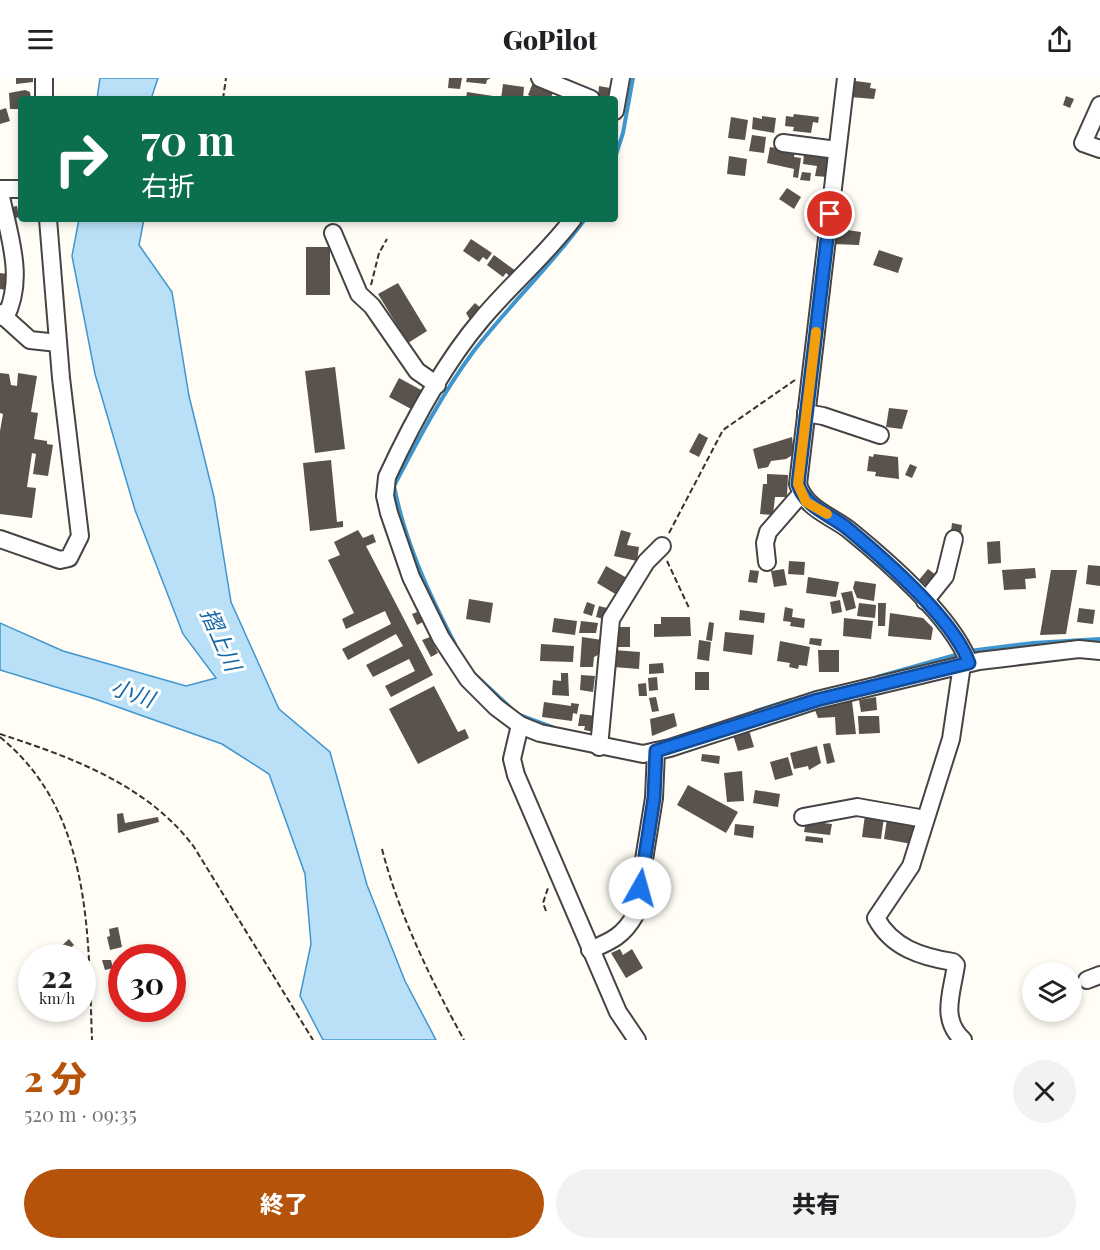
<!DOCTYPE html>
<html lang="ja">
<head>
<meta charset="utf-8">
<style>
	body { margin:0; font-family:"Playfair Display","Noto Sans JP",serif; background:#f2f2f2; color:#202124; height:100vh; display:flex; flex-direction:column; font-size:22px; white-space:nowrap }
	* { box-sizing:border-box; margin:0 }
	p { font-size:20px; color:#757577 }
	.icon { flex:none; width:33px; height:33px; fill:none; stroke:currentColor; stroke-width:2; stroke-linecap:round; stroke-linejoin:round }
	.map { position:relative; height:962px; overflow:hidden }
	.details { display:flex; flex-direction:column; background:#fff; flex:1 }
	.details>* { flex:none }
	.top-card { position:absolute; left:18px; top:18px; width:600px; height:126px; border-radius:6px; box-shadow:0 3px 9px #0003; background:#0b6e4f; color:#fff; overflow:hidden }
	.tools { position:absolute; left:1022px; top:884px; display:grid; gap:12px }
	.tools a { display:grid; place-items:center; width:60px; height:60px; border-radius:50%; background:#fff; box-shadow:0 3px 9px #0003; font-size:30px }
	.speed { position:absolute; left:18px; top:866px; display:flex; gap:12px; font-size:30px; font-weight:700; text-align:center }
	.speed>* { display:grid; place-content:center; width:78px; height:78px; border-radius:50%; background:#fff; box-shadow:0 3px 9px #0003; line-height:1 }
	.speed small { font-size:15px; font-weight:400 }
	.speed .limit { border:9px solid #d22; background:#fff; color:#111 }
	.pin { position:absolute; display:grid; place-items:center; width:51px; height:51px; color:#fff; margin:-26px; border:3px solid #fff; border-radius:50%; box-shadow:0 2px 6px #0007 }
	.me { position:absolute; width:66px; margin:-33px; rotate:7deg; stroke-linejoin:round; filter:drop-shadow(0 0 4px #0008) }
	.turn { display:flex; align-items:center; gap:21px; height:126px; padding:0 24px; font-size:27px }
	.turn .icon { width:78px; height:78px; stroke-width:2.5 }
	.turn b { display:block; font-size:42px; line-height:51px }
	.round { display:grid; place-items:center; flex:none; width:63px; height:63px; border-radius:32px; background:#f2f2f2 }
	.overview { display:flex; align-items:center; justify-content:space-between; height:102px; padding:0 24px }
	h1 { font-size:36px; font-weight:800; line-height:45px; color:#b45309 }
	.button { display:flex; gap:12px; margin-top:auto; padding:12px 24px }
	.button a { flex:1; height:69px; border-radius:36px; background:#b45309; color:#fff; font-size:24px; font-weight:800; line-height:69px; text-align:center }
	.button a+a { background:#f2f2f2; color:#202124 }
	header { display:flex; justify-content:space-between; align-items:center; height:78px; padding:0 24px; background:#fff; font-size:27px; font-weight:800 }
	.map>svg:first-child { display:block }
	.water { fill:#b9e0f7; stroke:#3f96cf; stroke-width:1.5 }
	.lines { fill:none; stroke-linecap:round; stroke-linejoin:round }
	.stream { stroke:#3f96cf; stroke-width:4 }
	.building { fill:#5a524d }
	.minor-casing { stroke:#444; stroke-width:20 }
	.path { stroke:#333; stroke-width:2; stroke-dasharray:6 3; stroke-linecap:butt }
	.minor { stroke:#fff; stroke-width:16 }
	.route-casing { stroke:#114b97; stroke-width:15 }
	.route { stroke:#1a73e8; stroke-width:10 }
	.slow { stroke:#f59e0b; stroke-width:10 }
	.labels { text-anchor:middle; dominant-baseline:central; stroke-width:6; stroke-linejoin:round; paint-order:stroke }
	.water-label { font-size:22px; font-style:italic; fill:#1768a6; stroke:#fff }
</style>
</head>
<body>
<header><svg class="icon" aria-label="menu" viewBox="0 0 24 24"><path d="M4 6h16M4 12h16M4 18h16"/></svg>GoPilot<svg class="icon" aria-label="share" viewBox="0 0 24 24"><path d="M12 15V3M7 8l5-5 5 5M5 13v7h14v-7"/></svg></header>
<div class="map">
<svg width="1100" height="962" viewBox="0 0 1100 962">
	<rect width="100%" height="100%" fill="#fffdf5"/>
	<!-- water -->
	<g class="water">
		<polygon points="100,0 158,0 151,21 97,21"/>
		<polygon points="79,141 144,141 139,167 172,214 189,318 214,419 231,524 279,631 330,674 367,807 405,903 436,962 323,962 300,918 311,866 305,796 269,696 222,666 95,621 0,592 0,545 63,573 186,608 216,600 183,556 135,432 95,296 72,178"/>
	</g>
	<g class="lines">
		<!-- stream -->
		<g class="stream">
			<polyline points="615,80 623,55 633,0"/>
			<path d="M455,566c-26,-50 -50,-102 -61,-158 24,-46 48,-92 79,-134 35,-46 78,-86 112,-133"/>
			<polyline points="969,573 1033,565 1100,561"/>
			<polyline points="471,593 514,633"/>
			<polyline points="877,599 959,576"/>
			<polyline points="756,633 791,622"/>
			<polyline points="520,637 555,650"/>
		</g>
	</g>
	<!-- building -->
	<g class="building">
		<polygon points="16,0 33,0 33,4 16,6"/>
		<polygon points="449,0 462,0 460,11 448,10"/>
		<polygon points="467,0 491,0 487,2 486,6 466,4"/>
		<polygon points="534,2 555,11 550,21 537,21 528,17"/>
		<polygon points="855,3 871,5 870,10 876,11 874,21 850,19"/>
		<polygon points="503,6 524,9 523,21 501,21"/>
		<polygon points="599,8 610,10 609,20 598,19"/>
		<polygon points="25,12 30,14 31,21 21,21 21,31 10,31 9,15"/>
		<polygon points="467,14 493,18 492,21 466,21"/>
		<polygon points="1066,18 1074,21 1070,30 1063,27"/>
		<polygon points="6,30 10,43 0,46 0,32"/>
		<polygon points="794,36 819,39 818,45 813,44 811,55 793,53 794,49 785,48 786,38 793,39"/>
		<polygon points="762,38 776,40 774,55 752,51 753,39 762,41"/>
		<polygon points="731,39 748,42 745,62 728,60"/>
		<polygon points="752,57 766,59 764,75 749,73"/>
		<polygon points="770,69 795,73 794,79 801,80 798,100 793,99 794,91 767,85"/>
		<polygon points="804,75 829,79 827,99 815,98 817,88 803,86"/>
		<polygon points="729,78 747,81 745,98 727,96"/>
		<polygon points="802,94 811,95 810,103 800,102"/>
		<polygon points="787,110 801,119 794,131 779,121"/>
		<polygon points="17,128 19,139 9,142 6,130"/>
		<polygon points="835,140 848,142 847,152 861,154 859,167 833,166"/>
		<polygon points="471,161 492,175 487,182 483,179 479,184 463,173"/>
		<rect x="306" y="169" width="24" height="48"/>
		<polygon points="879,172 903,180 898,195 873,187"/>
		<polygon points="494,177 516,193 511,199 506,195 503,199 487,187"/>
		<polygon points="0,195 7,196 5,212 0,211"/>
		<polygon points="398,205 427,253 408,265 378,216"/>
		<polygon points="475,225 483,232 472,245 466,235"/>
		<polygon points="335,289 345,371 315,375 305,293"/>
		<polygon points="0,295 9,296 11,307 17,308 18,295 37,298 31,334 38,335 34,361 47,363 47,366 53,367 48,398 33,396 36,376 32,375 27,409 36,410 32,440 0,436 0,353 3,336 0,335"/>
		<polygon points="399,300 423,313 413,332 389,319"/>
		<polygon points="889,330 908,332 902,351 886,349"/>
		<polygon points="699,355 708,360 699,379 689,374"/>
		<polygon points="792,359 794,376 786,381 771,383 768,389 758,391 753,371"/>
		<polygon points="874,376 898,379 899,401 875,398 876,394 867,393 869,378 873,379"/>
		<polygon points="331,382 337,444 343,443 343,449 310,453 303,385"/>
		<polygon points="910,386 917,389 912,400 905,397"/>
		<polygon points="767,396 788,397 787,419 775,419 773,437 760,436 763,406 767,406"/>
		<polygon points="952,445 962,447 961,455 951,453"/>
		<polygon points="358,452 363,460 373,456 376,464 366,468 433,597 391,619 385,608 415,593 409,581 373,599 366,587 403,568 396,556 348,582 342,571 391,546 385,533 346,551 342,541 354,535 328,482 340,477 334,464"/>
		<polygon points="621,452 631,455 627,467 639,469 637,483 614,478"/>
		<polygon points="1000,463 1001,485 988,486 987,464"/>
		<polygon points="789,483 805,484 804,497 788,496"/>
		<polygon points="1088,487 1100,488 1100,508 1086,506"/>
		<polygon points="606,488 627,500 617,517 597,505"/>
		<polygon points="1035,490 1036,500 1025,501 1026,511 1004,512 1002,492"/>
		<polygon points="784,491 787,507 774,509 771,493"/>
		<polygon points="928,491 936,497 927,508 919,502"/>
		<polygon points="750,492 759,493 757,505 748,504"/>
		<polygon points="1051,492 1077,492 1066,556 1040,557"/>
		<polygon points="808,499 839,504 836,519 806,515"/>
		<polygon points="855,503 876,506 874,523 857,520 853,510"/>
		<polygon points="852,513 856,530 846,533 841,515"/>
		<polygon points="469,521 493,525 490,545 466,541"/>
		<polygon points="840,522 842,534 832,536 830,524"/>
		<polygon points="587,524 595,527 592,538 583,535"/>
		<polygon points="859,525 876,527 875,540 857,538"/>
		<polygon points="878,525 886,525 885,548 878,548"/>
		<polygon points="599,528 607,530 604,541 596,539"/>
		<polygon points="785,529 793,531 792,539 805,541 804,550 790,548 791,544 783,543"/>
		<polygon points="1079,530 1095,532 1093,546 1077,544"/>
		<polygon points="740,532 765,535 764,545 739,542"/>
		<polygon points="417,534 423,544 417,547 412,536"/>
		<polygon points="890,535 923,540 933,550 931,562 888,558"/>
		<polygon points="661,539 690,539 691,558 654,559 654,546 661,546"/>
		<polygon points="554,540 577,543 575,557 552,554"/>
		<polygon points="844,540 873,543 871,561 843,558"/>
		<polygon points="581,543 598,545 596,555 579,555"/>
		<polygon points="709,544 714,545 712,563 706,562"/>
		<rect x="614" y="549" width="16" height="20"/>
		<polygon points="725,554 754,557 752,577 723,573"/>
		<polygon points="430,559 438,575 431,579 422,562"/>
		<polygon points="582,559 602,562 600,576 594,579 593,589 580,589"/>
		<polygon points="810,560 822,561 821,568 809,566"/>
		<polygon points="699,562 711,564 709,583 697,581"/>
		<polygon points="780,563 810,569 807,588 799,587 798,591 789,589 790,585 777,583"/>
		<polygon points="541,566 574,568 573,584 540,583"/>
		<polygon points="614,572 640,574 639,591 613,589"/>
		<polygon points="818,572 839,572 839,594 819,594"/>
		<polygon points="663,585 664,595 649,596 649,586"/>
		<rect x="695" y="594" width="14" height="18"/>
		<polygon points="561,595 568,595 569,618 552,617 553,602 561,603"/>
		<polygon points="581,597 595,598 593,614 580,612"/>
		<polygon points="657,599 658,612 649,613 648,600"/>
		<polygon points="646,605 647,618 639,618 638,606"/>
		<polygon points="434,608 458,654 465,651 469,660 418,686 389,631"/>
		<polygon points="656,619 659,633 652,634 649,620"/>
		<polygon points="876,619 877,632 861,634 859,622"/>
		<polygon points="852,623 856,656 836,657 835,639 818,640 815,632"/>
		<polygon points="544,624 571,628 571,625 579,626 577,636 573,635 572,643 542,639"/>
		<polygon points="674,635 677,648 652,658 650,641"/>
		<polygon points="580,636 596,638 594,654 584,652 585,648 578,648"/>
		<polygon points="858,638 879,638 880,655 859,656"/>
		<polygon points="749,652 754,669 738,673 733,657"/>
		<polygon points="830,665 835,684 827,686 823,666"/>
		<polygon points="817,668 821,685 809,692 808,688 794,691 790,675"/>
		<polygon points="702,676 720,678 719,686 701,683"/>
		<polygon points="788,679 793,697 775,702 770,684"/>
		<polygon points="742,693 744,723 727,724 724,695"/>
		<polygon points="688,707 738,734 726,755 677,727"/>
		<polygon points="755,712 780,716 778,729 753,725"/>
		<polygon points="123,735 125,745 158,739 159,744 118,755 117,736"/>
		<polygon points="865,737 884,739 881,761 862,759"/>
		<polygon points="887,741 915,745 912,766 884,761"/>
		<polygon points="806,743 832,746 830,757 804,754"/>
		<polygon points="735,746 754,748 753,760 734,757"/>
		<polygon points="806,758 823,760 823,765 805,763"/>
		<polygon points="118,849 122,869 110,872 107,859 110,858 109,851"/>
		<polygon points="69,861 74,867 64,876 59,870"/>
		<polygon points="620,871 623,877 632,871 643,890 626,900 611,875"/>
		<polygon points="102,882 111,882 113,890 105,892"/>
	</g>
	<g class="lines">
		<!-- minor casing -->
		<g class="minor-casing">
			<g id="minor">
				<polyline points="540,0 591,21"/>
				<path d="M846,0l-48,406c7,24 31,31 50,45 37,30 105,89 121,134"/>
				<polyline points="44,21 44,0"/>
				<polyline points="1100,27 1083,65 1100,71"/>
				<polyline points="615,33 621,0"/>
				<polyline points="783,65 837,72"/>
				<polyline points="0,111 21,111"/>
				<path d="M0,114c8,41 26,86 5,126"/>
				<path d="M573,141c-28,37 -63,66 -92,101 -39,46 -69,103 -94,157l-2,19 4,17 22,64 30,61 27,41 28,28 24,18 20,8 103,21 27,-6 147,-48 162,-39 100,-12 21,2"/>
				<polyline points="333,155 359,216 372,228 417,293 437,307"/>
				<polyline points="0,235 30,262 58,265"/>
				<polyline points="806,335 823,338 880,357"/>
				<polyline points="0,461 60,482 69,480 80,458 61,300 48,141"/>
				<polyline points="767,484 765,465 768,454 801,416"/>
				<polyline points="925,523 945,498 954,461"/>
				<path d="M962,587l-11,74 -40,127 -35,52c16,30 46,39 77,44l3,3c-4,28 -16,54 7,75"/>
				<polyline points="520,647 512,681 516,697 618,934 637,962"/>
				<polyline points="599,669 611,541 646,484 662,468"/>
				<polyline points="803,739 857,729 925,741"/>
				<path d="M590,872c22,-9 34,-15 45,-35l19,-117 2,-47"/>
				<polyline points="1087,902 1100,897"/>
			</g>
		</g>
		<!-- path -->
		<g class="path">
			<polyline points="223,21 226,0"/>
			<polyline points="371,207 379,175 387,161"/>
			<polyline points="669,455 723,352 795,302"/>
			<polyline points="667,483 690,532"/>
			<path d="M0,656c71,23 148,51 194,113l119,193"/>
			<path d="M0,659c92,75 88,195 92,303"/>
			<path d="M382,771c17,66 49,131 82,191"/>
			<polyline points="546,833 543,825 548,810"/>
		</g>
		<!-- minor -->
		<use href="#minor" class="minor"/>
	</g>
	<g class="lines">
		<!-- route casing -->
		<g class="route-casing">
			<path id="route" d="M640,810l14,-90 2,-47 161,-51 152,-37c-15,-44 -86,-105 -122,-135 -18,-14 -42,-21 -49,-44l32,-270"/>
		</g>
		<!-- route -->
		<use href="#route" class="route"/>
		<!-- slow -->
		<polyline class="slow" points="816,254 798,406 806,424 827,436"/>
	</g>
	<g class="labels">
		<!-- water labels -->
		<g class="water-label">
			<text transform="translate(222 561) rotate(66)">摺上川</text>
			<text transform="translate(133 614) rotate(19)">小川</text>
		</g>
	</g>
</svg>
<div class="tools">
<a><svg class="icon" aria-label="layers" viewBox="0 0 24 24"><path d="M12 4l9 5-9 5-9-5zM3 14l9 5 9-5"/></svg></a>
</div>
<div class="speed"><div>22<small>km/h</small></div><div class="limit">30</div></div>
<div class="pin" style="left:830px;top:136px;background:#d93025"><svg class="icon" aria-label="arrive" viewBox="0 0 24 24"><path d="M6 21V4h12l-3 4 3 4H6"/></svg></div>
<svg class="me" style="left:640px;top:810px" viewBox="-20 -20 40 40"><circle r="19" fill="#fff"/><path d="M0-13L10 11 0 6-10 11z" fill="#1a73e8"/></svg>
<div class="top-card">
<div class="turn"><svg class="icon" aria-label="right" viewBox="0 0 24 24"><path d="M7 20v-9h11M14 6l5 5-5 5"/></svg><div><b>70 m</b>右折</div></div>
</div>
</div>
<section class="details">
<div class="overview"><div><h1>2 分</h1><p>520 m · 09:35</p></div><a class="round"><svg class="icon" aria-label="close" viewBox="0 0 24 24"><path d="M6 6l12 12M18 6L6 18"/></svg></a></div>
<div class="button"><a>終了</a><a>共有</a></div>
</section>
</body>
</html>
